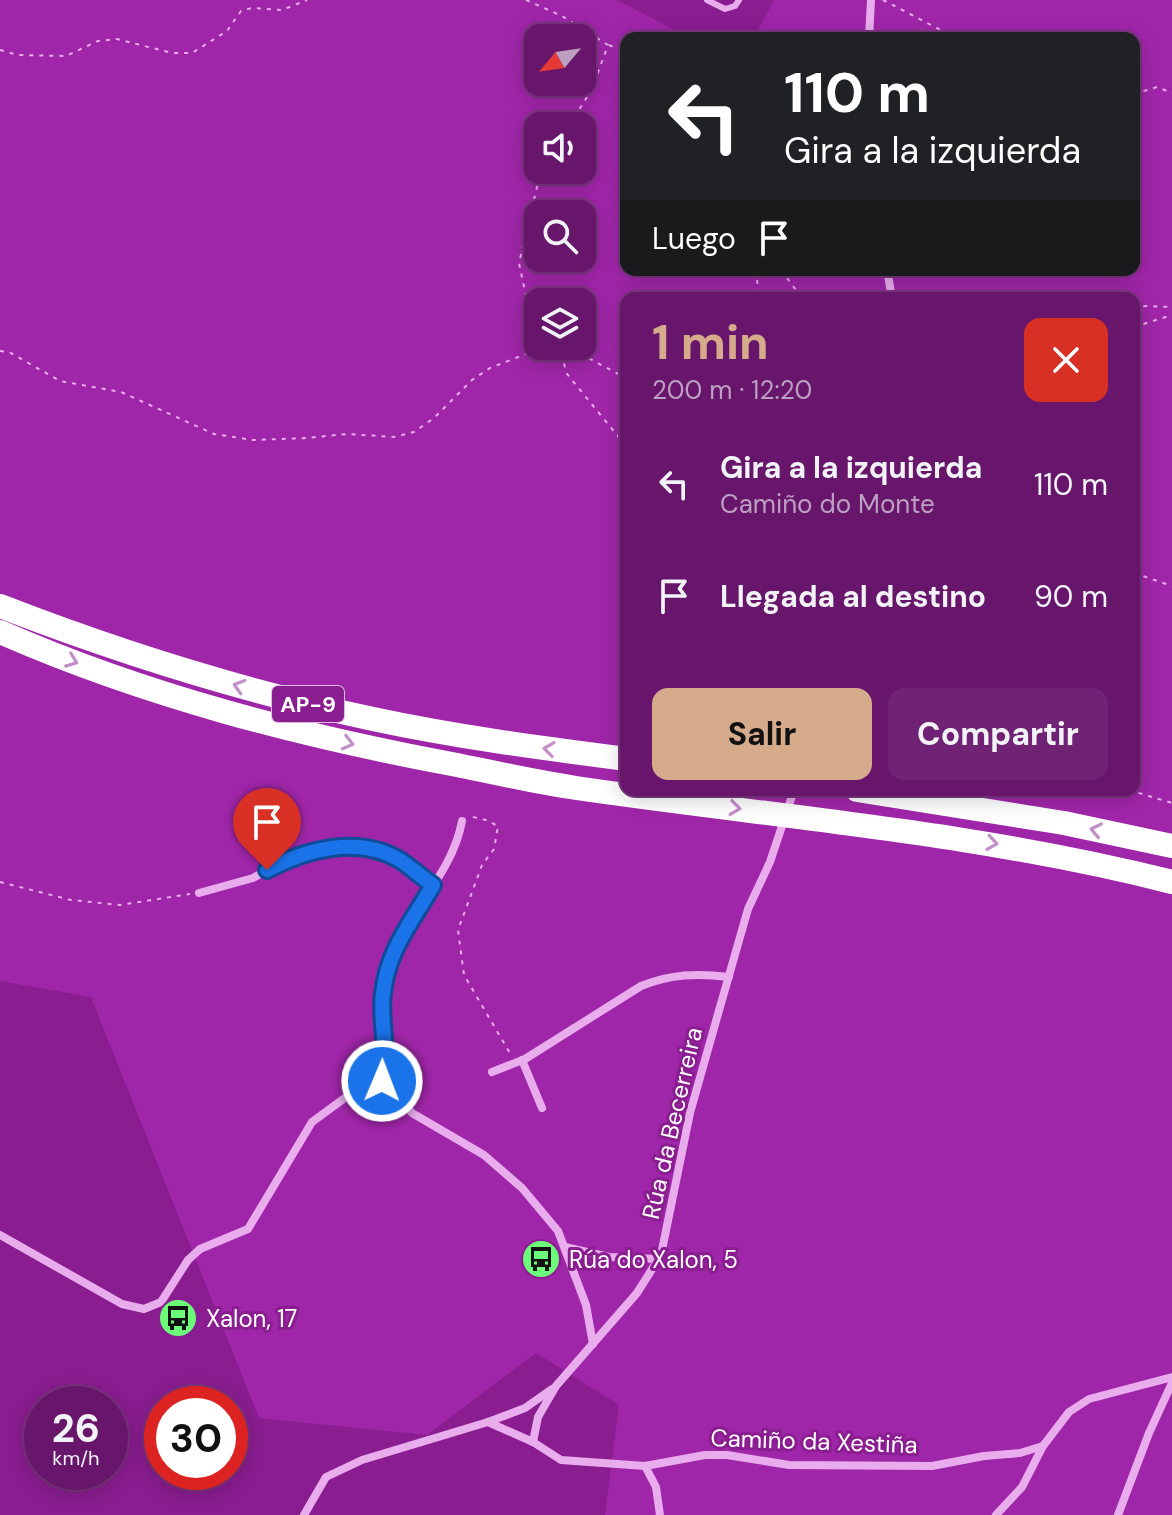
<!DOCTYPE html>
<html lang="es">
<head>
<meta charset="utf-8">
<style>
	body { margin:0; font-family:"DM Sans",sans-serif; background:#702374; color:#f1f3f6; height:100vh; display:flex; flex-direction:column; font-size:30px; white-space:nowrap }
	* { box-sizing:border-box; margin:0 }
	p { font-size:26px; color:#bd9fc2 }
	.icon { flex:none; width:44px; height:44px; fill:none; stroke:currentColor; stroke-width:2; stroke-linecap:round; stroke-linejoin:round }
	.map { position:relative; flex:1; overflow:hidden }
	.side { position:absolute; left:620px; top:292px; width:520px; height:504px; display:flex; flex-direction:column; background:#68166c; border-radius:16px; box-shadow:0 4px 20px #0003,0 0 0 2px #7b357f }
	.side>* { flex:none }
	.top-card { position:absolute; left:620px; top:32px; width:520px; height:244px; border-radius:16px; box-shadow:0 4px 20px #0003,0 0 0 2px #7b357f; background:#202124; color:#fff; overflow:hidden }
	.needle { width:52px; rotate:241deg }
	.tools { position:absolute; left:524px; top:24px; display:grid; gap:16px }
	.tools a { display:grid; place-items:center; width:72px; height:72px; border-radius:16px; background:#68166c; box-shadow:0 4px 20px #0003,0 0 0 2px #7b357f; font-size:40px }
	.speed { position:absolute; left:24px; top:1386px; display:flex; gap:16px; font-size:40px; font-weight:700; text-align:center }
	.speed>* { display:grid; place-content:center; width:104px; height:104px; border-radius:50%; background:#68166c; box-shadow:0 4px 20px #0003,0 0 0 2px #7b357f; line-height:1 }
	.speed small { font-size:20px; font-weight:400 }
	.speed .limit { border:12px solid #d22; background:#fff; color:#111 }
	.pin { position:absolute; display:grid; place-items:center; width:68px; height:68px; color:#fff; margin:-82px -34px; border-radius:50% 50% 50% 0; rotate:-45deg; box-shadow:0 0 8px #0007 }
	.pin .icon { rotate:45deg }
	.me { position:absolute; width:88px; margin:-44px; rotate:1deg; stroke-linejoin:round; filter:drop-shadow(0 0 6px #0008) }
	.turn { display:flex; align-items:center; gap:28px; height:168px; padding:0 32px; font-size:36px }
	.turn .icon { width:104px; height:104px; stroke-width:2.5 }
	.turn b { display:block; font-size:56px; line-height:68px }
	.then { display:flex; align-items:center; height:76px; padding:0 32px; background:#0003; gap:16px; font-size:30px }
	.round { display:grid; place-items:center; flex:none; width:84px; height:84px; border-radius:16px; background:#702374 }
	.summary { display:flex; align-items:center; justify-content:space-between; height:136px; padding:0 32px }
	h1 { font-size:48px; font-weight:700; line-height:60px; color:#d6ab8b }
	.primary-button { display:flex; gap:16px; margin-top:auto; padding:16px 32px }
	.primary-button a { flex:1; height:92px; border-radius:16px; background:#d6ab8b; color:#111; font-size:32px; font-weight:700; line-height:92px; text-align:center }
	.primary-button a+a { background:#702374; color:#f1f3f6 }
	ul { padding:0; list-style:none }
	li { display:flex; align-items:center; gap:24px; height:112px; padding:0 32px }
	li div { flex:1 }
	li b { display:block; font-size:30px }
	li em { font-style:normal }
	.map>svg:first-child { display:block }
	.green { fill:#a026a9; fill-rule:evenodd }
	.lines { fill:none; stroke-linecap:round; stroke-linejoin:round }
	.path { stroke:#e9adee; stroke-width:2; stroke-dasharray:4 6; stroke-linecap:butt }
	.lane { stroke:#e9adee; stroke-width:6 }
	.street { stroke:#e9adee; stroke-width:8 }
	.highway { stroke:#fff; stroke-width:24 }
	.oneway { stroke:#c48ec8 }
	.route-casing { stroke:#114b97; stroke-width:20 }
	.route { stroke:#1a73e8; stroke-width:14 }
	.labels { text-anchor:middle; dominant-baseline:central; stroke-width:6; stroke-linejoin:round; paint-order:stroke }
	.shield { fill:#8a1d90; stroke:#dcbbde; stroke-width:2 }
	.shield-label { font-size:22px; font-weight:bold; fill:#fff }
	.street-label { font-size:24px; fill:#fff; stroke:#8a1d90 }
	.poi-label { font-size:24px; fill:#fff; stroke:#8a1d90; text-anchor:start }
</style>
</head>
<body>
<div class="map">
<svg width="1172" height="1515" viewBox="0 0 1172 1515">
	<rect width="100%" height="100%" fill="#8a1d90"/>
	<!-- green -->
	<path class="green" d="M0,0h617l73,38h-64v232h508v-232h-380l20,-38h398v1515h-567l14,-110 -83,-52 -109,82 -168,-17 -168,-421 -91,-16zM538,38h44v44h-44zM538,126h44v44h-44zM538,214h44v44h-44zM626,298h508v492h-508zM538,302h44v44h-44z"/>
	<g class="lines">
		<!-- path -->
		<g class="path">
			<polyline points="526,0 562,16 608,45 592,89 569,126"/>
			<polyline points="883,0 956,38"/>
			<polyline points="609,45 626,53"/>
			<polyline points="0,50 18,55 66,56 98,41 117,39 172,53 192,53 227,31 241,11 252,8 282,10 307,0"/>
			<polyline points="1134,94 1157,87 1172,93"/>
			<polyline points="756,270 759,298"/>
			<polyline points="781,270 802,298"/>
			<polyline points="1134,310 1145,306 1172,307"/>
			<polyline points="1134,327 1172,315"/>
			<polyline points="538,335 531,320 519,263 541,170"/>
			<polyline points="543,346 561,354 575,351 626,378"/>
			<polyline points="0,351 9,352 60,381 121,392 214,434 253,440 306,438 347,434 394,437 414,432 434,418 472,380 490,368 544,347"/>
			<polyline points="561,354 567,374 626,446"/>
			<polyline points="1134,573 1172,586"/>
			<polyline points="1129,790 1172,803"/>
			<polyline points="473,817 486,820 498,826 494,849 482,865 458,930 464,975 511,1055"/>
			<polyline points="0,882 71,900 120,905 190,894"/>
		</g>
		<!-- lane -->
		<polyline class="lane" points="707,0 725,9 735,6 739,0"/>
		<!-- street -->
		<g class="street">
			<polyline points="869,38 871,0"/>
			<polyline points="887,270 892,298"/>
			<polyline points="199,893 253,878 282,862 323,849 348,846 371,848 397,859 433,885"/>
			<polyline points="522,1060 542,1108"/>
			<path d="M492,1072l33,-13 116,-73c30,-12 56,-13 88,-9"/>
			<path d="M382,1081c5,-17 1,-31 0,-49 -1,-20 -1,-43 5,-62 15,-54 65,-93 75,-149"/>
			<polyline points="0,1235 122,1304 144,1309 161,1302 188,1260 200,1249 248,1229 312,1122 353,1092 382,1081 393,1089 412,1113 484,1155 522,1188 558,1231 586,1305 593,1344"/>
			<polyline points="565,1247 609,1257 659,1259"/>
			<polyline points="488,1422 533,1442 561,1460 645,1466 705,1455 727,1455 789,1465 932,1466 984,1456 1020,1453 1043,1446 1069,1412 1089,1399 1172,1377"/>
			<polyline points="533,1442 538,1417 556,1386 637,1293 661,1255 690,1113 716,1021 748,909 770,862 794,790"/>
			<polyline points="645,1466 656,1487 660,1515"/>
			<polyline points="304,1515 326,1477 362,1460 488,1422 525,1408 552,1389"/>
			<polyline points="996,1515 1022,1487 1043,1446"/>
			<polyline points="1118,1515 1149,1433 1172,1383"/>
		</g>
		<!-- highway -->
		<g class="highway">
			<path d="M0,606c121,47 246,86 373,113 84,18 168,29 253,40"/>
			<path d="M0,632c146,64 301,104 457,133 39,8 79,17 119,23 199,29 400,44 596,94"/>
			<polyline points="857,790 1064,823 1172,846"/>
		</g>
	</g>
	<!-- one-way arrows -->
	<defs><path id="oneway-chevron" d="M-2-3.5L2.5 0L-2 3.5" fill="none" stroke-width="1.6" stroke-linecap="round" stroke-linejoin="round" transform="scale(2)"/></defs>
	<g class="oneway">
		<use href="#oneway-chevron" transform="translate(72 661) rotate(21)"/>
		<use href="#oneway-chevron" transform="translate(239 686) rotate(-163)"/>
		<use href="#oneway-chevron" transform="translate(348 743) rotate(14)"/>
		<use href="#oneway-chevron" transform="translate(549 749) rotate(-172)"/>
		<use href="#oneway-chevron" transform="translate(735 808) rotate(7)"/>
		<use href="#oneway-chevron" transform="translate(1096 830) rotate(-168)"/>
		<use href="#oneway-chevron" transform="translate(992 843) rotate(9)"/>
	</g>
	<g class="lines">
		<!-- route casing -->
		<g class="route-casing">
			<path id="route" d="M267,870c39,-21 90,-34 131,-11 12,7 23,18 35,26 -21,37 -45,64 -50,108 -4,29 7,60 -1,88"/>
		</g>
		<!-- route -->
		<use href="#route" class="route"/>
	</g>
	<!-- icons -->
	<defs>
		<g id="bus-disc" transform="scale(2)"><circle r="9.5" fill="#6bfd79" stroke="#8a1d90"/><path d="M-5-6H5V4H4V6H2V4H-2V6H-4V4H-5ZM-3.5-4V0h7V-4ZM-3.5 1.2v1.5H-2V1.2ZM2 1.2v1.5H3.5V1.2Z" fill="#111"/></g>
	</defs>
	<g fill-rule="evenodd">
		<use href="#bus-disc" x="541" y="1259"/>
		<use href="#bus-disc" x="178" y="1318"/>
	</g>
	<g class="labels">
		<!-- shield labels -->
		<rect class="shield" x="272" y="686" width="72" height="36" rx="6"/>
		<g class="shield-label">
			<text x="308" y="704">AP-9</text>
		</g>
		<!-- street labels -->
		<g class="street-label">
			<text transform="translate(672 1123) rotate(-77)">Rúa da Becerreira</text>
			<text transform="translate(814 1441) rotate(2)">Camiño da Xestiña</text>
		</g>
		<!-- poi labels -->
		<g class="poi-label">
			<text x="569" y="1259">Rúa do Xalon, 5</text>
			<text x="206" y="1318">Xalon, 17</text>
		</g>
	</g>
</svg>
<div class="tools">
<a><svg class="needle" viewBox="-14 -14 28 28"><path d="M0-13l5 13h-10z" fill="#e53935"/><path d="M0 13l5-13h-10z" fill="#bd9fc2"/></svg></a>
<a><svg class="icon" aria-label="sound" viewBox="0 0 24 24"><path d="M4 9h4l5-4v14l-5-4H4zM17 9q2 3 0 6"/></svg></a>
<a><svg class="icon" aria-label="search" viewBox="0 0 24 24"><circle cx="10" cy="10" r="6"/><path d="M15 15l6 6"/></svg></a>
<a><svg class="icon" aria-label="layers" viewBox="0 0 24 24"><path d="M12 4l9 5-9 5-9-5zM3 14l9 5 9-5"/></svg></a>
</div>
<div class="speed"><div>26<small>km/h</small></div><div class="limit">30</div></div>
<div class="pin" style="left:267px;top:870px;background:#d93025"><svg class="icon" aria-label="arrive" viewBox="0 0 24 24"><path d="M6 21V4h12l-3 4 3 4H6"/></svg></div>
<svg class="me" style="left:382px;top:1081px" viewBox="-20 -20 40 40"><circle r="17" fill="#1a73e8" stroke="#fff" stroke-width="3"/><path d="M0-11L8 9 0 5-8 9z" fill="#fff"/></svg>
<div class="top-card">
<div class="turn"><svg class="icon" aria-label="left" viewBox="0 0 24 24"><path d="M17 20v-9H6M10 6l-5 5 5 5"/></svg><div><b>110 m</b>Gira a la izquierda</div></div>
<div class="then">Luego<svg class="icon" aria-label="arrive" viewBox="0 0 24 24"><path d="M6 21V4h12l-3 4 3 4H6"/></svg></div>
</div>
<section class="side">
<div class="summary"><div><h1>1 min</h1><p>200 m · 12:20</p></div><a class="round" style="background:#d93025;color:#fff"><svg class="icon" aria-label="close" viewBox="0 0 24 24"><path d="M6 6l12 12M18 6L6 18"/></svg></a></div>
<ul>
<li><svg class="icon" aria-label="left" viewBox="0 0 24 24"><path d="M17 20v-9H6M10 6l-5 5 5 5"/></svg><div><b>Gira a la izquierda</b><p>Camiño do Monte</p></div><em>110 m</em></li>
<li><svg class="icon" aria-label="arrive" viewBox="0 0 24 24"><path d="M6 21V4h12l-3 4 3 4H6"/></svg><div><b>Llegada al destino</b></div><em>90 m</em></li>
</ul>
<div class="primary-button"><a>Salir</a><a>Compartir</a></div>
</section>
</div>
</body>
</html>
